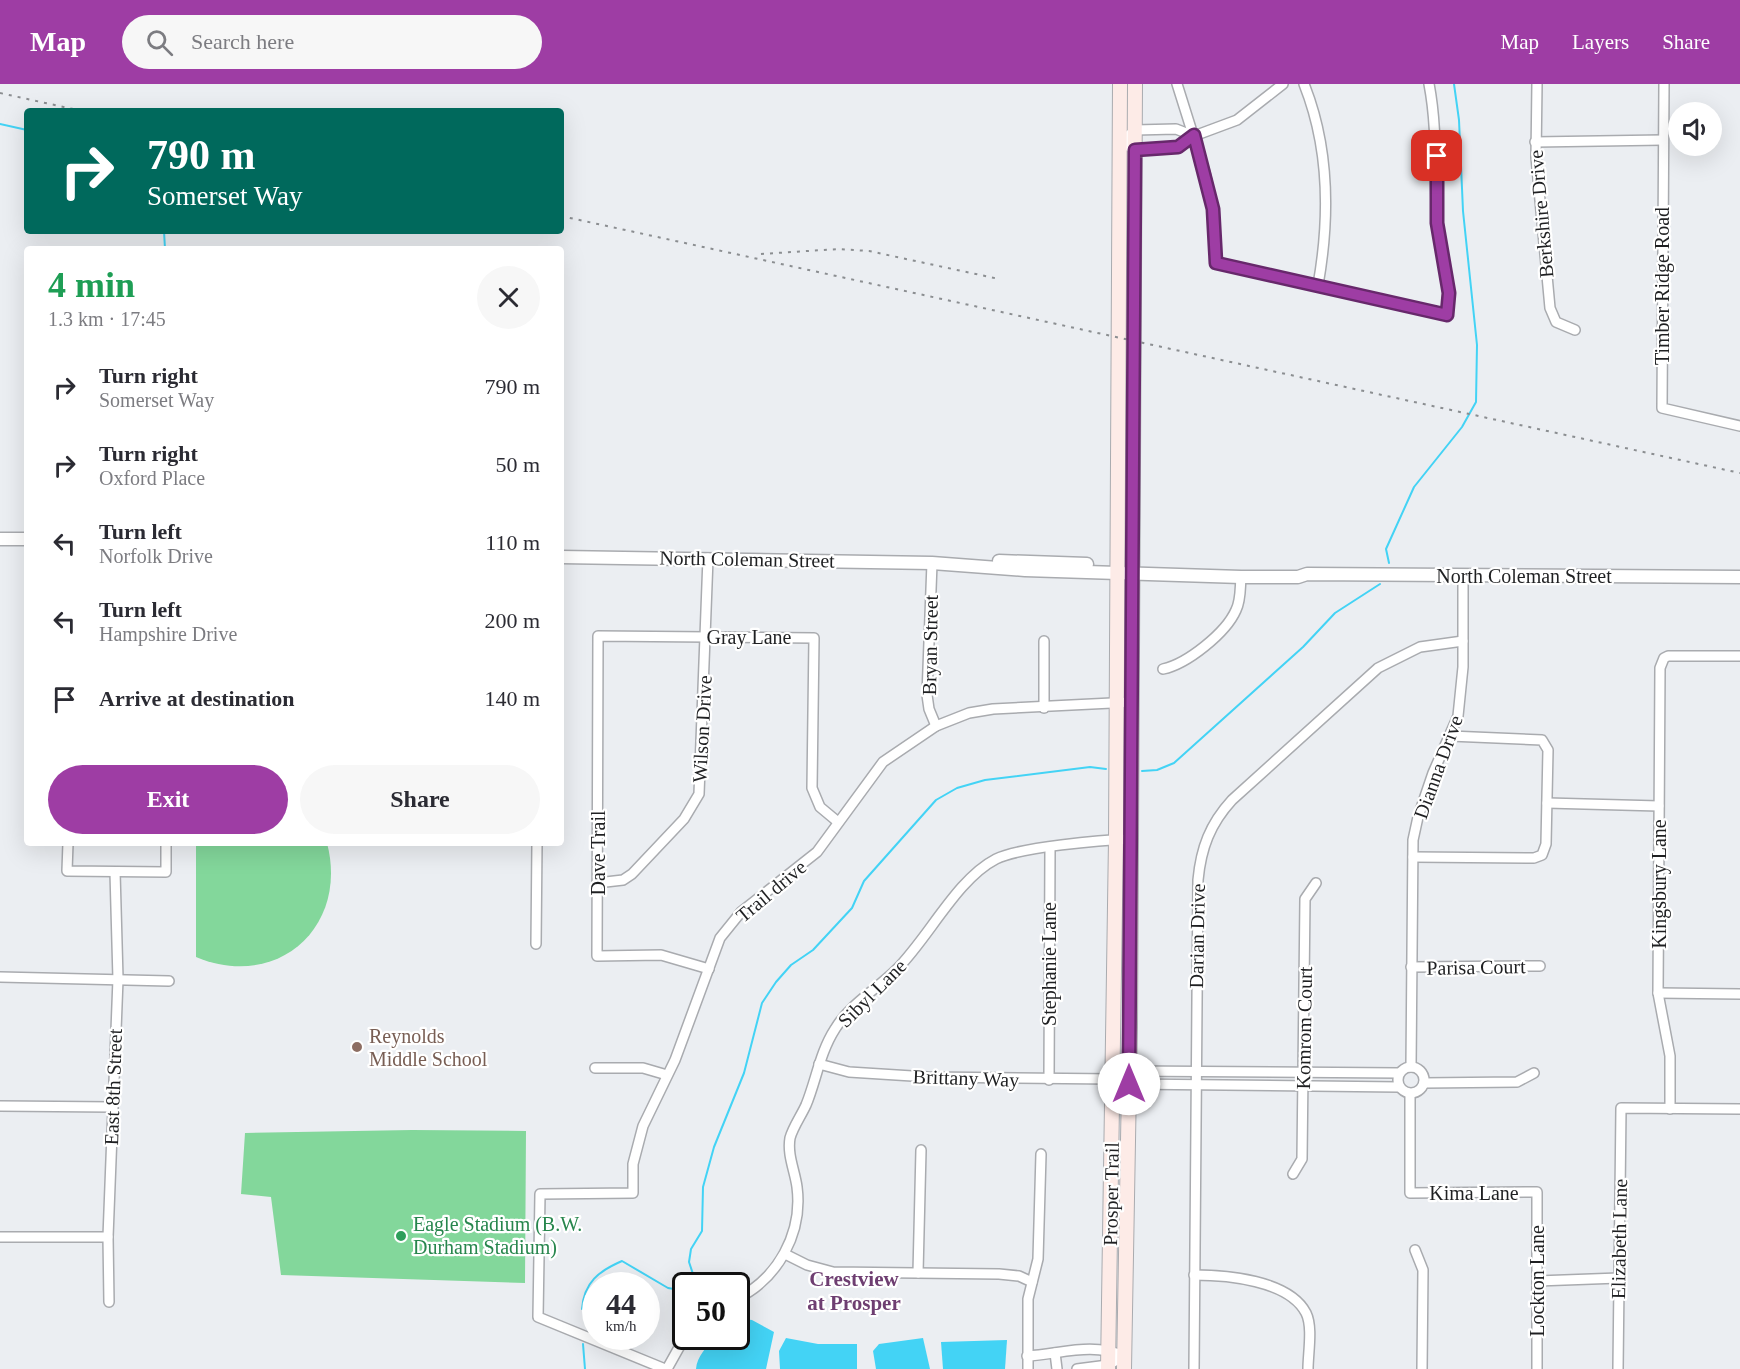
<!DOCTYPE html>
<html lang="en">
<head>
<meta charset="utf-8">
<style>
	body { margin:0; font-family:Georgia,serif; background:#f7f7f7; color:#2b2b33; height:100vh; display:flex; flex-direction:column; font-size:22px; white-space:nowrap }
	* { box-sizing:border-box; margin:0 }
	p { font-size:20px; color:#7c7c81 }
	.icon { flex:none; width:33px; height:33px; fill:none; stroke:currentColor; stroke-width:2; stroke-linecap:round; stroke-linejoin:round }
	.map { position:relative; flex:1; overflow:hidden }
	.panel { position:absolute; left:24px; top:162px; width:540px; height:600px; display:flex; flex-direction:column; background:#fff; border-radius:6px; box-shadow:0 6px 24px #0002 }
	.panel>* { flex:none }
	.banner { position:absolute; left:24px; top:24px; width:540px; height:126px; border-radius:6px; box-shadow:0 6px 24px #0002; background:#00695c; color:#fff; overflow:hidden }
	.buttons { position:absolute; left:1668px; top:18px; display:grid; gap:12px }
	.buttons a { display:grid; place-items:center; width:54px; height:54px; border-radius:50%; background:#fff; box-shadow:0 6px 24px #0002; font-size:30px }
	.speed { position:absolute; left:582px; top:1188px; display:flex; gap:12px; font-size:30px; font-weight:700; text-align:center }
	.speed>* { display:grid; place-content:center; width:78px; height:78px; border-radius:50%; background:#fff; box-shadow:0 6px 24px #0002; line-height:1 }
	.speed small { font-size:15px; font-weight:400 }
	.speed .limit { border:3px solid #111; border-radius:9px; background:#fff; color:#111 }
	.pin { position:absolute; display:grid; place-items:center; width:51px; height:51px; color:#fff; margin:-26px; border-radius:12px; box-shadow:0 3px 9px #0006 }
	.me { position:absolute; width:66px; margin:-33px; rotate:0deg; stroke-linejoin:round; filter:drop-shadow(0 0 4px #0008) }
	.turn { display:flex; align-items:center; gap:21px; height:126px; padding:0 24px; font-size:27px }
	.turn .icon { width:78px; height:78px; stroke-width:2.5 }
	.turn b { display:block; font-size:42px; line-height:51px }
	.round { display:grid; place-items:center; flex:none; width:63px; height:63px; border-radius:32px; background:#f7f7f7 }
	.headline { display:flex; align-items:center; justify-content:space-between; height:102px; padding:0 24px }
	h1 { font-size:36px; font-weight:700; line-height:45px; color:#1e9e55 }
	.action { display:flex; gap:12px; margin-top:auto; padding:12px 24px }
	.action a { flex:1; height:69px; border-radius:36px; background:#9e3da4; color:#fff; font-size:24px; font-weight:700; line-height:69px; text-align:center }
	.action a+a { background:#f7f7f7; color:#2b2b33 }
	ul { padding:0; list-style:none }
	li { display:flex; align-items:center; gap:18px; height:78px; padding:0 24px }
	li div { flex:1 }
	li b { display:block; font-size:22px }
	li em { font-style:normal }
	header { display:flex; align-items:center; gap:36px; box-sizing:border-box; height:84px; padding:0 30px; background:#9e3da4; color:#fff }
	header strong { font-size:28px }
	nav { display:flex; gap:33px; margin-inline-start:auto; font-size:21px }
	.search { width:420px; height:54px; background:#f7f7f7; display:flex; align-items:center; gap:15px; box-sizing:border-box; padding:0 21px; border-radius:33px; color:#7c7c81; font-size:22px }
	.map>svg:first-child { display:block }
	.green { fill:#83d79b }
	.water { fill:#43d3f5 }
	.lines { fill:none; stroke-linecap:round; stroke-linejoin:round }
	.stream { stroke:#43d3f5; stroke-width:2 }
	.minor-casing { stroke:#a9abaf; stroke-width:12 }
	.tertiary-casing { stroke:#a9abaf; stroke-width:15 }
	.secondary-casing { stroke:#a9abaf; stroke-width:16 }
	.minor { stroke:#fff; stroke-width:9 }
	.tertiary { stroke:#fff; stroke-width:12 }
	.secondary { stroke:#fdebe7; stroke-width:14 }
	.rail { stroke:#8b8e91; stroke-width:2; stroke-dasharray:3 6; stroke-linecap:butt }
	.route-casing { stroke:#67286b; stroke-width:15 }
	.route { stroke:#9e3da4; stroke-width:10 }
	.education-dot { fill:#8d6e63; stroke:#fff; stroke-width:2 }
	.leisure-dot { fill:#2e9e5b; stroke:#fff; stroke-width:2 }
	.labels { text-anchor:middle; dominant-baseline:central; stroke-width:4.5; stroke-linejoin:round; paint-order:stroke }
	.street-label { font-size:20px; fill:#1f2022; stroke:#fff }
	.education-label { font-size:20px; fill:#785e54; stroke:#fff; text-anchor:start }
	.leisure-label { font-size:20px; fill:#27864d; stroke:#fff; text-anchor:start }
	.neighbourhood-label { font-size:21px; font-weight:bold; fill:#6e3e71; stroke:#fff }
</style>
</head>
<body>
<header>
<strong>Map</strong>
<div class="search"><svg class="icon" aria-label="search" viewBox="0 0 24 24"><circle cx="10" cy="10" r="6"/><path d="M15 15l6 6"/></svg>Search here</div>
<nav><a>Map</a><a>Layers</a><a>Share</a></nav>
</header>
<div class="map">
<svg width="1740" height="1285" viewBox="0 0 1740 1285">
	<rect width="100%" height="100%" fill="#ebeef2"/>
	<!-- green -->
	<g class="green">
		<path d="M196,759h131c22,84 -50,148 -131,114z"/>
		<polygon points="412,1046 526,1047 525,1199 281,1191 271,1113 241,1110 245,1049"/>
	</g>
	<!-- water -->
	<g class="water">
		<path d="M743,1235l9,1 22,12 -8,37h-70c1,-13 11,-21 17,-32l23,-1 1,-13z"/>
		<polygon points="786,1254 818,1260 857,1260 857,1285 780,1285 779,1267"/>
		<polygon points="923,1254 930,1285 876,1285 873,1267 879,1260"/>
		<polygon points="1007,1256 1005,1285 943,1285 941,1258"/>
	</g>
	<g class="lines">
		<!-- stream -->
		<g class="stream">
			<polyline points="0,40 27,46"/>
			<polyline points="164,147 165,165"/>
			<polyline points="1389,479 1386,465 1414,403 1462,343 1476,318 1477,261 1463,127 1459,36 1454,0"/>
			<polyline points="1142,687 1157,686 1174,679 1303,563 1335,529 1380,500"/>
			<polyline points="697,1202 689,1178 691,1165 702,1147 703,1103 714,1063 744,989 762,919 776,898 791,881 813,866 852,824 864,797 936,716 957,704 985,696 1090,683 1106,685"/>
			<path d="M582,1225c2,-27 17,-38 40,-48l46,27 18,3"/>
			<polyline points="583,1260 585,1285"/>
		</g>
		<!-- minor casing -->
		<g class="minor-casing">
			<g id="minor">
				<path d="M1177,0l28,89 8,36 3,54 231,52c5,-30 -7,-61 -10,-92 -3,-47 1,-92 -8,-139"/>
				<path d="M1304,0c26,65 26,133 14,201"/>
				<polyline points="1537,0 1536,73 1550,224 1556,238 1575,246"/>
				<polyline points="1664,0 1662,324 1740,342"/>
				<polyline points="1194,52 1176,45 1135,46 1121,58 1135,66 1178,63 1194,52 1237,36 1283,0"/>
				<polyline points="1535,58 1663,56"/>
				<polyline points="932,479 927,611 929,625 936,642"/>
				<polyline points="1044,557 1044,624"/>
				<path d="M1163,585c24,-5 63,-36 73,-59 5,-10 4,-22 5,-33"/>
				<polyline points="1547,719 1659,722"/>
				<polyline points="68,759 67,787 166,788 166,759"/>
				<polyline points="1413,773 1534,774 1542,771 1546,760 1548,666 1542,656 1450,652"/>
				<polyline points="597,799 623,796 632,790 684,735 699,710 708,474"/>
				<polyline points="536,860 537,759"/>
				<polyline points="1411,883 1540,882"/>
				<polyline points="709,885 661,871 597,872 598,552 814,554 812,704 820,723 838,738"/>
				<polyline points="0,893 169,897"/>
				<polyline points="1658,909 1740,910"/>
				<polyline points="819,980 849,988 928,993 1113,995 1129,1000 1399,1003"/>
				<circle cx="1411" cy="996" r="13"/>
				<polyline points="1411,983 1413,756 1418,733 1433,689 1458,632 1463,583 1463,492"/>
				<polyline points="595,984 643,984 667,991"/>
				<polyline points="1113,995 1129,987 1399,989"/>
				<polyline points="1049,996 1050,764"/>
				<polyline points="1424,999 1517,998 1534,989"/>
				<polyline points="1410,1010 1410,1109 1537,1108 1537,1285"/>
				<polyline points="0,1022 112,1023"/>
				<polyline points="1670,1025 1670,972 1658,909 1660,584 1664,574 1668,572 1740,572"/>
				<polyline points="1293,1090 1302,1075 1305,815 1316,799"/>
				<polyline points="0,1153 108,1153"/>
				<polyline points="1415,1166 1423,1186 1422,1285"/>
				<polyline points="785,1170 807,1181 833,1188 999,1190 1019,1192 1032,1198"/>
				<polyline points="918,1189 921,1066"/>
				<path d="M1194,1191c32,0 95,5 112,38 7,14 2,40 2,56"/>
				<polyline points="1537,1197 1619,1194"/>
				<path d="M736,1215c42,-20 67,-66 61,-112 -2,-16 -10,-32 -7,-49 3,-11 11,-22 16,-33 10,-24 14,-53 29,-76 15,-25 41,-39 62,-60 32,-32 60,-90 99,-110 24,-12 106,-19 135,-20"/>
				<polyline points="109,1218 108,1153 118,895 115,788"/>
				<polyline points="1055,1269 1057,1285"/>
				<path d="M1027,1272c34,-2 65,-14 97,0"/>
				<polyline points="665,1285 538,1233 540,1110 633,1109 633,1080 643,1042 675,976 720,854 741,828 817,768 883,678 936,642 969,629 993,625 1132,618"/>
				<polyline points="667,1285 686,1251"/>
				<polyline points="1028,1285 1028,1215 1038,1175 1041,1070"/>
				<polyline points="1077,1285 1108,1281 1124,1272"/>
				<path d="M1194,1285l4,-489c3,-32 12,-56 34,-80l146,-132 42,-21 43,-6"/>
				<polyline points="1618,1285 1621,1024 1740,1025"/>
			</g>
		</g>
		<!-- tertiary casing -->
		<g class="tertiary-casing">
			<g id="tertiary">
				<polyline points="0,455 27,455"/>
				<polyline points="561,473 932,479 1025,486 1241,493 1298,493 1307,490 1740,493"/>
				<polyline points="999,477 1087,480"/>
			</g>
		</g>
		<!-- secondary casing -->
		<g class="secondary-casing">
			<g id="secondary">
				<polyline points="1108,1285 1116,755 1120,0"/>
				<polyline points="1124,1285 1130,943 1135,0"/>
			</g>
		</g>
		<!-- minor -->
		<use href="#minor" class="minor"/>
		<!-- tertiary -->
		<use href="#tertiary" class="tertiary"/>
		<!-- secondary -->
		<use href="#secondary" class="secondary"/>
		<!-- rail -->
		<g class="rail">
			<polyline points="0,9 82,27"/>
			<polyline points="561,132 1740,389"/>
			<polyline points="761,170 839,165 869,167 999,195"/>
		</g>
	</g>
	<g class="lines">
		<!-- route casing -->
		<g class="route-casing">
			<polyline id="route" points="1129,1000 1135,66 1178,63 1194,51 1213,125 1216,179 1447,231 1449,209 1437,139 1437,72"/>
		</g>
		<!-- route -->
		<use href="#route" class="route"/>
	</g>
	<!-- markers -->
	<circle class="education-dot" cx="357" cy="963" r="6"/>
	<circle class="leisure-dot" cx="401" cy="1152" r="6"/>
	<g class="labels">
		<!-- street labels -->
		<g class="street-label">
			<text transform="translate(1541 130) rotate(-95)">Berkshire Drive</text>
			<text transform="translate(1662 202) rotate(-90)">Timber Ridge Road</text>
			<text transform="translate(747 475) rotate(1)">North Coleman Street</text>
			<text x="1524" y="492">North Coleman Street</text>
			<text x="749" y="553">Gray Lane</text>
			<text transform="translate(930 561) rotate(-89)">Bryan Street</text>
			<text transform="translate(702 645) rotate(-87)">Wilson Drive</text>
			<text transform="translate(1438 683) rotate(-70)">Dianna Drive</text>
			<text transform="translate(598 769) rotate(-90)">Dave Trail</text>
			<text transform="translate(1659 800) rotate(-90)">Kingsbury Lane</text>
			<text transform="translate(771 807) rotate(-40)">Trail drive</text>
			<text transform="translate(1197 852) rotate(-89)">Darian Drive</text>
			<text transform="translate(1049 880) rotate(-90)">Stephanie Lane</text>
			<text transform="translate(1476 883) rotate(-1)">Parisa Court</text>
			<text transform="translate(872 909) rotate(-45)">Sibyl Lane</text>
			<text transform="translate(1304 944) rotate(-89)">Komrom Court</text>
			<text transform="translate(966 994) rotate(2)">Brittany Way</text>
			<text transform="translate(113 1003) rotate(-88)">East 8th Street</text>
			<text x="1474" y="1109">Kima Lane</text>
			<text transform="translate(1111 1110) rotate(-89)">Prosper Trail</text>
			<text transform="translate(1619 1155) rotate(-89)">Elizabeth Lane</text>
			<text transform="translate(1537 1197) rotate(-90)">Lockton Lane</text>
		</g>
		<!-- education labels -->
		<g class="education-label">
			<text x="369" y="952">Reynolds<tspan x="369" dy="23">Middle School</tspan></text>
		</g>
		<!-- leisure labels -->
		<g class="leisure-label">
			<text x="413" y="1140">Eagle Stadium (B.W.<tspan x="413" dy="23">Durham Stadium)</tspan></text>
		</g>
		<!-- neighbourhood labels -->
		<g class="neighbourhood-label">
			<text x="854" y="1195">Crestview<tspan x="854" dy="24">at Prosper</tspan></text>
		</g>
	</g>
</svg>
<div class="buttons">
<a><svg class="icon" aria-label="sound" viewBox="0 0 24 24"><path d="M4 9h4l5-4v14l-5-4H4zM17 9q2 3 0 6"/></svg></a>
</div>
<div class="speed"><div>44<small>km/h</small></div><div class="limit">50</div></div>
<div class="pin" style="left:1437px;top:72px;background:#d93025"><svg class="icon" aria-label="arrive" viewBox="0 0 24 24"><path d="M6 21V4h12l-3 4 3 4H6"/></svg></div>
<svg class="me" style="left:1129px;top:1000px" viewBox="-20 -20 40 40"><circle r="19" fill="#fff"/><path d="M0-13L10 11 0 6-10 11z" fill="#9e3da4"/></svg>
<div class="banner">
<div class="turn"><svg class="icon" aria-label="right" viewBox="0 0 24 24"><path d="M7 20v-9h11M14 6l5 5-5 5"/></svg><div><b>790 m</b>Somerset Way</div></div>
</div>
<section class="panel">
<div class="headline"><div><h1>4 min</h1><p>1.3 km · 17:45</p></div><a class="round"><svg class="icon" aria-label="close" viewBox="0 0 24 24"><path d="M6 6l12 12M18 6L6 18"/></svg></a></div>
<ul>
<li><svg class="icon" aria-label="right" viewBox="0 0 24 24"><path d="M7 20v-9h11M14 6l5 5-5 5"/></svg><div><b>Turn right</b><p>Somerset Way</p></div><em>790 m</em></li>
<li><svg class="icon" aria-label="right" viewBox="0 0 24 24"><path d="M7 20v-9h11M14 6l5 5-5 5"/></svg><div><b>Turn right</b><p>Oxford Place</p></div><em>50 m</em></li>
<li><svg class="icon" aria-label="left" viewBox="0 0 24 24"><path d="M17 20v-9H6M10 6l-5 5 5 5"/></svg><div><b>Turn left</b><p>Norfolk Drive</p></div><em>110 m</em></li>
<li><svg class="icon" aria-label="left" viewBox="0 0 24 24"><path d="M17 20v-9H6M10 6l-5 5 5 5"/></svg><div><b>Turn left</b><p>Hampshire Drive</p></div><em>200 m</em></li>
<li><svg class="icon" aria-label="arrive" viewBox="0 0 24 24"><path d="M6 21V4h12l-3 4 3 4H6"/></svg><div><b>Arrive at destination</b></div><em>140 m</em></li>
</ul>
<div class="action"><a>Exit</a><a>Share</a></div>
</section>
</div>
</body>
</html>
